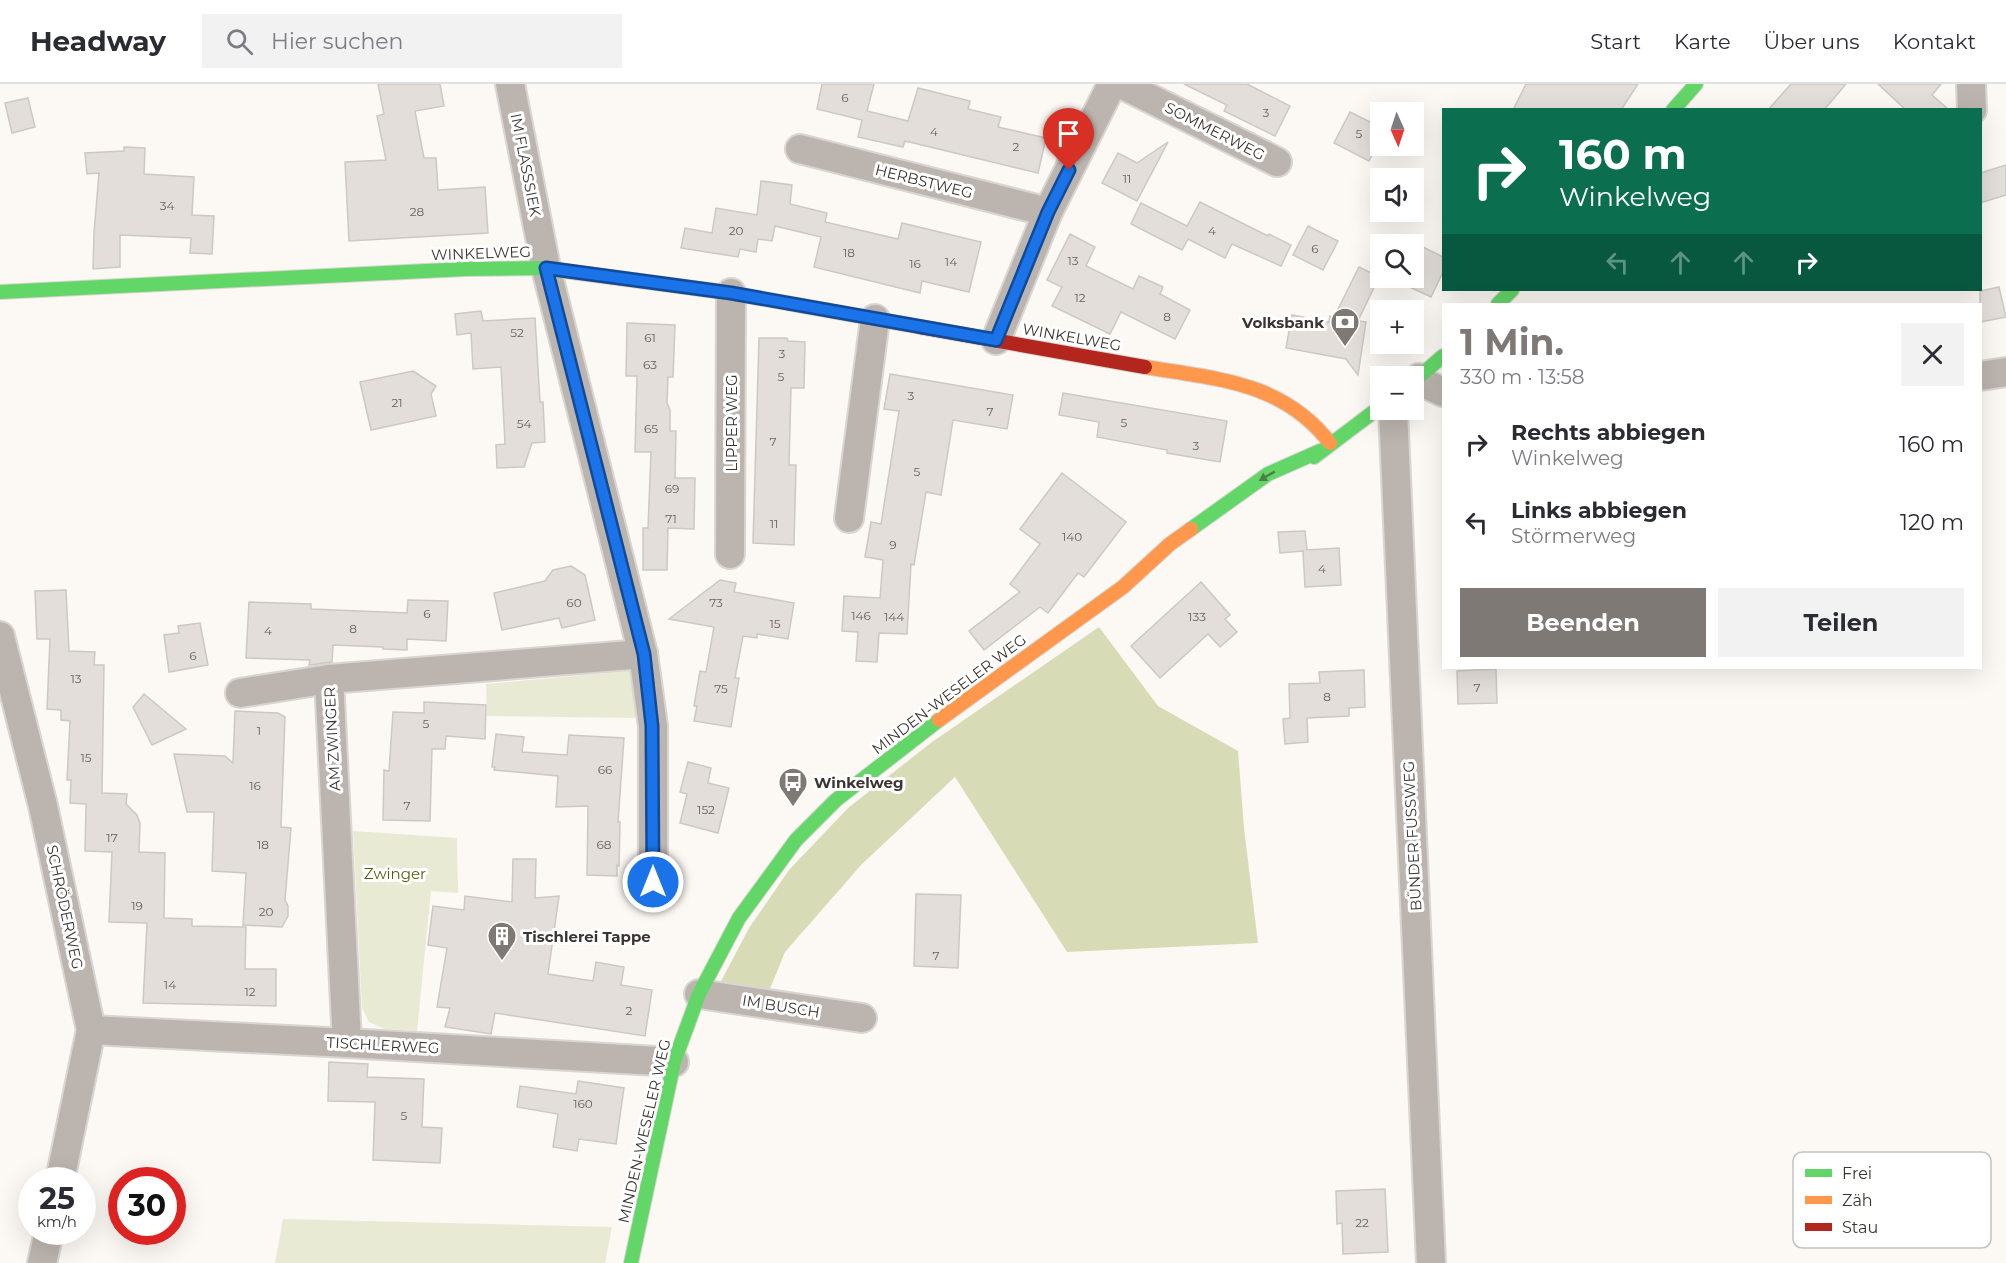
<!DOCTYPE html>
<html lang="de">
<head>
<meta charset="utf-8">
<style>
	body { margin:0; font-family:Montserrat,sans-serif; background:#f2f2f3; color:#2b2b33; height:100vh; display:flex; flex-direction:column; font-size:22px; white-space:nowrap }
	* { box-sizing:border-box; margin:0 }
	p { font-size:20px; color:#7c7c81 }
	.icon { flex:none; width:33px; height:33px; fill:none; stroke:currentColor; stroke-width:2; stroke-linecap:round; stroke-linejoin:round }
	.map { position:relative; flex:1; overflow:hidden }
	.panel { position:absolute; left:1442px; top:219px; width:540px; height:366px; display:flex; flex-direction:column; background:#fff; border-radius:0px; box-shadow:0 6px 24px #0002 }
	.panel>* { flex:none }
	.hud { position:absolute; left:1442px; top:24px; width:540px; height:183px; border-radius:0px; box-shadow:0 6px 24px #0002; background:#0b6e4f; color:#fff; overflow:hidden }
	.needle { width:39px; rotate:177deg }
	.tools { position:absolute; left:1370px; top:18px; display:grid; gap:12px }
	.tools a { display:grid; place-items:center; width:54px; height:54px; border-radius:0px; background:#fff; box-shadow:0 6px 24px #0002; font-size:30px }
	.speed { position:absolute; left:18px; top:1083px; display:flex; gap:12px; font-size:30px; font-weight:700; text-align:center }
	.speed>* { display:grid; place-content:center; width:78px; height:78px; border-radius:50%; background:#fff; box-shadow:0 6px 24px #0002; line-height:1 }
	.speed small { font-size:15px; font-weight:400 }
	.speed .limit { border:9px solid #d22; background:#fff; color:#111 }
	.pin { position:absolute; display:grid; place-items:center; width:51px; height:51px; color:#fff; margin:-62px -26px; border-radius:50% 50% 50% 0; rotate:-45deg; box-shadow:0 0 6px #0007 }
	.pin .icon { rotate:45deg }
	.me { position:absolute; width:66px; margin:-33px; rotate:0deg; stroke-linejoin:round; filter:drop-shadow(0 0 4px #0008) }
	.turn { display:flex; align-items:center; gap:21px; height:126px; padding:0 18px; font-size:27px }
	.turn .icon { width:78px; height:78px; stroke-width:2.5 }
	.turn b { display:block; font-size:42px; line-height:51px }
	.lanes { display:flex; align-items:center; height:57px; padding:0 18px; background:#0003; justify-content:center; gap:30px; direction:ltr }
	.lanes .off { opacity:.35 }
	.round { display:grid; place-items:center; flex:none; width:63px; height:63px; border-radius:0px; background:#f2f2f3 }
	.overview { display:flex; align-items:center; justify-content:space-between; height:102px; padding:0 18px }
	h1 { font-size:36px; font-weight:700; line-height:45px; color:#7e7975 }
	.button { display:flex; gap:12px; margin-top:auto; padding:12px 18px }
	.button a { flex:1; height:69px; border-radius:0px; background:#7e7975; color:#fff; font-size:24px; font-weight:700; line-height:69px; text-align:center }
	.button a+a { background:#f2f2f3; color:#2b2b33 }
	ul { padding:0; list-style:none }
	li { display:flex; align-items:center; gap:18px; height:78px; padding:0 18px }
	li div { flex:1 }
	li b { display:block; font-size:22px }
	li em { font-style:normal }
	header { display:flex; align-items:center; gap:36px; box-sizing:border-box; height:84px; padding:0 30px; background:#fff; border-bottom:2px solid #e1e1e2 }
	header strong { font-size:28px }
	nav { display:flex; gap:33px; margin-inline-start:auto; font-size:21px }
	.search { width:420px; height:54px; background:#f2f2f3; display:flex; align-items:center; gap:15px; box-sizing:border-box; padding:0 21px; border-radius:0px; color:#7c7c81; font-size:22px }
	.map>svg:first-child { display:block }
	.green { fill:#e8ead3 }
	.forest { fill:#d8dcb6 }
	.building { fill:#e3deda; stroke:#ccc8c4; stroke-width:1.5 }
	.lines { fill:none; stroke-linecap:round; stroke-linejoin:round }
	.street-casing { stroke:#d8d5d2; stroke-width:32 }
	.fast-casing { stroke:#d8d5d2; stroke-width:16 }
	.slow-casing { stroke:#d8d5d2; stroke-width:16 }
	.jam-casing { stroke:#d8d5d2; stroke-width:16 }
	.street { stroke:#bcb5af; stroke-width:28 }
	.fast { stroke:#63d668; stroke-width:14 }
	.slow { stroke:#ff974d; stroke-width:14 }
	.jam { stroke:#b3261e; stroke-width:14 }
	.oneway { fill:#4c7d4a }
	.route-casing { stroke:#114b97; stroke-width:15 }
	.route { stroke:#1a73e8; stroke-width:10 }
	.labels { text-anchor:middle; dominant-baseline:central; stroke-width:6; stroke-linejoin:round; paint-order:stroke }
	.number-label { font-size:12px; fill:#67625e }
	.street-label { font-size:15px; fill:#3a3531; stroke:#fff }
	.poi-label { font-size:15px; font-weight:bold; fill:#3a3531; stroke:#fff; text-anchor:start }
	.park-label { font-size:15px; fill:#545d14; stroke:#fff }
	.key { fill:#fff; stroke:#c4c2c1; stroke-width:1.5 }
	.key-label { font-size:16px; fill:#3a3531 }
</style>
</head>
<body>
<header>
<strong>Headway</strong>
<div class="search"><svg class="icon" aria-label="search" viewBox="0 0 24 24"><circle cx="10" cy="10" r="6"/><path d="M15 15l6 6"/></svg>Hier suchen</div>
<nav><a>Start</a><a>Karte</a><a>Über uns</a><a>Kontakt</a></nav>
</header>
<div class="map">
<svg width="2006" height="1179" viewBox="0 0 2006 1179">
	<rect width="100%" height="100%" fill="#fcf8f4"/>
	<!-- green -->
	<g class="green">
		<polygon points="640,586 640,634 487,632 486,600"/>
		<polygon points="353,747 457,754 458,809 431,807 417,947 385,945 369,938 362,924"/>
		<polygon points="283,1135 612,1143 605,1179 275,1179"/>
	</g>
	<!-- forest -->
	<polygon class="forest" points="1099,543 1158,622 1238,667 1244,744 1258,859 1067,868 955,693 862,780 785,868 767,912 718,903 749,844 789,786 848,724 932,658"/>
	<!-- building -->
	<g class="building">
		<polygon points="378,0 440,0 444,22 415,27 424,74 436,74 438,106 485,103 488,149 349,157 345,78 386,76 377,32 384,30"/>
		<polygon points="822,0 874,0 867,27 908,37 918,4 970,17 968,25 1001,33 998,43 1046,54 1038,89 905,57 903,63 858,53 862,36 817,25"/>
		<polygon points="1184,0 1247,0 1290,22 1275,52 1224,27 1227,21"/>
		<polygon points="1526,0 1638,0 1621,26 1513,26"/>
		<polygon points="1791,0 1846,0 1824,26 1768,26"/>
		<polygon points="1878,0 1941,0 1932,11 1949,26 1906,26"/>
		<polygon points="28,14 35,43 12,49 5,19"/>
		<polygon points="1350,28 1380,43 1380,55 1369,77 1334,59"/>
		<polygon points="1168,58 1137,117 1102,99 1118,69 1137,79"/>
		<polygon points="124,63 145,64 144,90 194,93 192,131 214,132 212,170 190,169 191,154 120,151 120,183 93,185 94,149 99,89 87,90 85,69 124,67"/>
		<polygon points="2006,81 2006,111 1980,119 1980,89"/>
		<polygon points="761,97 792,101 790,120 827,129 825,138 898,155 902,139 981,158 969,208 922,197 920,209 814,183 821,153 775,142 772,157 758,155 756,168 740,165 738,173 681,164 685,144 712,149 716,124 757,131"/>
		<polygon points="1200,118 1268,152 1269,150 1291,161 1281,182 1232,160 1225,174 1188,155 1182,166 1131,140 1141,119 1187,142"/>
		<polygon points="1308,142 1338,157 1323,186 1293,171"/>
		<polygon points="1070,150 1095,163 1086,182 1133,205 1139,192 1163,203 1160,210 1190,226 1175,255 1121,228 1110,250 1052,222 1062,203 1047,196"/>
		<polygon points="1399,151 1443,173 1443,188 1431,213 1390,194 1413,194 1413,160 1394,160"/>
		<polygon points="1359,183 1379,193 1358,237 1366,238 1358,291 1346,275 1286,264 1292,231 1329,238 1330,232 1334,233"/>
		<polygon points="1999,203 2006,233 1980,238 1980,207"/>
		<polygon points="481,227 483,237 535,234 540,318 543,318 545,358 532,359 524,383 497,384 496,361 505,360 501,283 473,285 471,249 457,251 455,230"/>
		<polygon points="627,239 675,241 673,293 668,293 667,319 670,326 670,347 676,347 675,394 695,394 694,445 668,444 667,486 643,486 643,444 648,444 651,368 635,368 637,292 626,292"/>
		<polygon points="759,254 787,254 788,257 805,258 804,304 791,304 789,381 796,381 794,461 753,459"/>
		<polygon points="413,287 436,302 431,310 436,332 371,346 360,298"/>
		<polygon points="890,290 1013,311 1007,345 953,336 941,411 926,408 914,481 911,480 907,550 879,549 877,578 856,577 858,548 842,547 844,512 880,514 883,476 865,473 871,438 881,440 899,327 884,325"/>
		<polygon points="1063,309 1227,337 1220,378 1167,369 1167,366 1097,353 1099,338 1059,331"/>
		<polygon points="1062,389 1126,438 1084,493 1078,489 1048,529 1040,523 984,566 969,547 1020,508 1010,500 1040,460 1020,445"/>
		<polygon points="1305,447 1307,466 1339,464 1341,501 1305,503 1303,467 1280,469 1278,448"/>
		<polygon points="571,482 585,491 595,536 562,544 559,534 502,546 494,509 545,497 553,486"/>
		<polygon points="720,496 736,499 734,508 794,519 788,555 757,550 757,554 743,552 735,594 739,594 731,643 694,637 697,622 694,622 700,587 706,588 714,543 669,535"/>
		<polygon points="1201,498 1230,531 1225,535 1237,548 1220,563 1208,550 1160,594 1131,562"/>
		<polygon points="66,506 69,567 95,568 94,581 104,581 102,709 127,710 126,720 137,731 140,739 139,768 165,769 164,834 192,835 192,842 246,843 245,885 276,885 276,922 143,919 147,839 109,838 112,768 85,767 86,720 70,719 71,696 67,696 70,637 61,636 61,626 47,625 50,555 37,555 35,507"/>
		<polygon points="408,516 448,517 446,557 407,555 407,566 383,565 383,563 333,561 332,578 309,581 310,576 246,574 249,518 311,520 311,525 407,529"/>
		<polygon points="200,539 208,581 169,588 164,551 179,549 178,542"/>
		<polygon points="1496,585 1497,619 1458,620 1457,587"/>
		<polygon points="1364,586 1365,623 1349,624 1349,632 1307,634 1308,658 1285,660 1283,635 1290,634 1289,600 1320,599 1319,588"/>
		<polygon points="144,610 186,645 152,661 133,623"/>
		<polygon points="424,618 486,621 485,655 446,652 445,665 432,665 430,737 383,736 384,686 389,687 393,628 424,629"/>
		<polygon points="235,627 278,629 285,633 281,743 291,744 285,816 288,822 288,832 282,843 243,841 246,789 212,787 214,728 187,728 174,670 225,672 233,679"/>
		<polygon points="496,650 524,653 522,668 567,671 569,651 624,654 618,738 620,738 619,782 617,781 617,792 587,791 588,722 556,723 558,692 494,686 495,683 492,683"/>
		<polygon points="688,678 711,684 708,699 729,704 718,749 680,739 687,710 680,708"/>
		<polygon points="513,775 536,775 535,814 559,812 548,890 593,897 596,878 624,883 621,901 652,906 645,952 495,929 491,950 445,943 450,924 437,923 447,864 428,861 433,822 464,826 465,812 512,818"/>
		<polygon points="916,810 961,811 958,884 914,882"/>
		<polygon points="329,978 368,980 367,993 424,995 422,1043 442,1044 440,1079 373,1076 375,1018 328,1017"/>
		<polygon points="578,997 624,1004 616,1060 579,1055 577,1067 553,1063 558,1030 517,1023 520,1002 576,1010"/>
		<polygon points="1385,1105 1388,1168 1343,1170 1342,1139 1337,1140 1336,1107"/>
	</g>
	<g class="lines">
		<!-- street casing -->
		<g class="street-casing">
			<g id="street">
				<polyline points="510,0 546,184 643,570 653,642 653,798"/>
				<polyline points="1121,0 1277,78"/>
				<polyline points="1971,0 1972,26"/>
				<polyline points="800,65 1048,128"/>
				<polyline points="996,256 1048,128 1112,0"/>
				<polyline points="1980,292 2006,288"/>
				<polyline points="1419,294 1428,301 1443,308"/>
				<polyline points="1393,326 1431,1179"/>
				<polyline points="849,434 875,235"/>
				<polyline points="730,470 731,209"/>
				<polyline points="0,552 43,722 91,946 60,1096"/>
				<polyline points="240,609 329,595"/>
				<polyline points="699,910 862,934"/>
				<polyline points="91,946 347,959 674,978"/>
				<polyline points="347,959 329,595 643,570"/>
				<polyline points="42,1179 49,1148"/>
			</g>
		</g>
		<!-- fast casing -->
		<g class="fast-casing">
			<g id="fast">
				<polyline points="1673,26 1696,0"/>
				<polyline points="0,208 466,185 546,184 572,188"/>
				<polyline points="1498,220 1512,206"/>
				<polyline points="1413,298 1443,272"/>
				<polyline points="1314,373 1380,323"/>
				<polyline points="1191,445 1268,390 1320,367"/>
				<polyline points="631,1179 674,978 699,910 739,834 796,756 836,716 939,636"/>
			</g>
		</g>
		<!-- slow casing -->
		<g class="slow-casing">
			<g id="slow">
				<polyline points="572,188 731,209 920,243"/>
				<path d="M1145,283c71,12 137,14 185,76"/>
				<polyline points="939,636 1123,503 1170,460 1191,445"/>
			</g>
		</g>
		<!-- jam casing -->
		<g class="jam-casing">
			<polyline id="jam" points="920,243 1145,283"/>
		</g>
		<!-- street -->
		<use href="#street" class="street"/>
		<!-- fast -->
		<use href="#fast" class="fast"/>
		<!-- slow -->
		<use href="#slow" class="slow"/>
		<!-- jam -->
		<use href="#jam" class="jam"/>
	</g>
	<!-- one-way arrows -->
	<defs><path id="oneway-solid" d="M-6-.8H1V-3.2L6.5 0L1 3.2V.8H-6Z" transform="scale(1.5)"/></defs>
	<use class="oneway" href="#oneway-solid" transform="translate(1267 392) rotate(150)"/>
	<g class="lines">
		<!-- route casing -->
		<g class="route-casing">
			<polyline id="route" points="653,798 652,642 644,570 546,184 731,209 996,256 1048,128 1069,86"/>
		</g>
		<!-- route -->
		<use href="#route" class="route"/>
	</g>
	<!-- icons -->
	<defs>
		<g id="bank-pin" transform="scale(1.5)"><path d="M0 17L-7.5 6A9.5 9.5 0 1 1 7.5 6Z" fill="#7e7975" stroke="#fff"/><path d="M-6-4H6V4H-6ZM0-2.3a2.3 2.3 0 1 0 0 4.6a2.3 2.3 0 1 0 0-4.6Z" fill="#fff"/></g>
		<g id="bus-pin" transform="scale(1.5)"><path d="M0 17L-7.5 6A9.5 9.5 0 1 1 7.5 6Z" fill="#7e7975" stroke="#fff"/><path d="M-5-6H5V4H4V6H2V4H-2V6H-4V4H-5ZM-3.5-4V0h7V-4ZM-3.5 1.2v1.5H-2V1.2ZM2 1.2v1.5H3.5V1.2Z" fill="#fff"/></g>
		<g id="building-pin" transform="scale(1.5)"><path d="M0 17L-7.5 6A9.5 9.5 0 1 1 7.5 6Z" fill="#7e7975" stroke="#fff"/><path d="M-4-6H4V6H1V3H-1V6H-4ZM-2.5-4.3h1.7v1.8h-1.7ZM.8-4.3h1.7v1.8H.8ZM-2.5-1h1.7V.8h-1.7ZM.8-1h1.7V.8H.8Z" fill="#fff"/></g>
	</defs>
	<g fill-rule="evenodd">
		<use href="#bank-pin" x="1345" y="238"/>
		<use href="#bus-pin" x="793" y="698"/>
		<use href="#building-pin" x="502" y="852"/>
	</g>
	<g class="labels">
		<!-- number labels -->
		<g class="number-label">
			<text x="845" y="13">6</text>
			<text x="1266" y="28">3</text>
			<text x="934" y="47">4</text>
			<text x="1359" y="49">5</text>
			<text x="1016" y="62">2</text>
			<text x="1127" y="94">11</text>
			<text x="167" y="121">34</text>
			<text x="417" y="127">28</text>
			<text x="736" y="146">20</text>
			<text x="1212" y="146">4</text>
			<text x="1315" y="164">6</text>
			<text x="849" y="168">18</text>
			<text x="1073" y="176">13</text>
			<text x="951" y="177">14</text>
			<text x="915" y="179">16</text>
			<text x="1080" y="213">12</text>
			<text x="1167" y="232">8</text>
			<text x="517" y="248">52</text>
			<text x="650" y="253">61</text>
			<text x="782" y="269">3</text>
			<text x="650" y="280">63</text>
			<text x="781" y="292">5</text>
			<text x="911" y="311">3</text>
			<text x="397" y="318">21</text>
			<text x="990" y="327">7</text>
			<text x="1124" y="338">5</text>
			<text x="524" y="339">54</text>
			<text x="651" y="344">65</text>
			<text x="773" y="357">7</text>
			<text x="1196" y="361">3</text>
			<text x="917" y="387">5</text>
			<text x="672" y="404">69</text>
			<text x="671" y="434">71</text>
			<text x="774" y="439">11</text>
			<text x="1072" y="452">140</text>
			<text x="893" y="460">9</text>
			<text x="1322" y="484">4</text>
			<text x="574" y="518">60</text>
			<text x="716" y="518">73</text>
			<text x="427" y="529">6</text>
			<text x="861" y="531">146</text>
			<text x="894" y="532">144</text>
			<text x="1197" y="532">133</text>
			<text x="775" y="539">15</text>
			<text x="353" y="544">8</text>
			<text x="268" y="546">4</text>
			<text x="193" y="571">6</text>
			<text x="76" y="594">13</text>
			<text x="1477" y="603">7</text>
			<text x="721" y="604">75</text>
			<text x="1327" y="612">8</text>
			<text x="426" y="639">5</text>
			<text x="259" y="646">1</text>
			<text x="86" y="673">15</text>
			<text x="605" y="685">66</text>
			<text x="255" y="701">16</text>
			<text x="407" y="721">7</text>
			<text x="706" y="725">152</text>
			<text x="112" y="753">17</text>
			<text x="263" y="760">18</text>
			<text x="604" y="760">68</text>
			<text x="137" y="821">19</text>
			<text x="266" y="827">20</text>
			<text x="936" y="871">7</text>
			<text x="170" y="900">14</text>
			<text x="250" y="907">12</text>
			<text x="629" y="926">2</text>
			<text x="583" y="1019">160</text>
			<text x="404" y="1031">5</text>
			<text x="1362" y="1138">22</text>
		</g>
		<!-- street labels -->
		<g class="street-label">
			<text transform="translate(1215 47) rotate(27)">SOMMERWEG</text>
			<text transform="translate(526 81) rotate(79)">IM FLASSSIEK</text>
			<text transform="translate(924 97) rotate(14)">HERBSTWEG</text>
			<text transform="translate(481 169) rotate(-2)">WINKELWEG</text>
			<text transform="translate(1072 253) rotate(10)">WINKELWEG</text>
			<text transform="translate(731 339) rotate(-90)">LIPPER WEG</text>
			<text transform="translate(949 610) rotate(-37)">MINDEN-WESELER WEG</text>
			<text transform="translate(332 655) rotate(-93)">AM ZWINGER</text>
			<text transform="translate(1412 752) rotate(-93)">BÜNDER FUSSWEG</text>
			<text transform="translate(65 823) rotate(78)">SCHRÖDERWEG</text>
			<text transform="translate(781 922) rotate(9)">IM BUSCH</text>
			<text transform="translate(383 961) rotate(3)">TISCHLERWEG</text>
			<text transform="translate(644 1047) rotate(-77)">MINDEN-WESELER WEG</text>
		</g>
		<!-- poi labels -->
		<g class="poi-label">
			<text x="1324" y="238" text-anchor="end">Volksbank</text>
			<text x="814" y="698">Winkelweg</text>
			<text x="523" y="852">Tischlerei Tappe</text>
		</g>
		<!-- park labels -->
		<g class="park-label">
			<text x="395" y="789">Zwinger</text>
		</g>
	</g>
	<!-- legend -->
	<rect x="1793" y="1068" width="198" height="96" rx="9" class="key"/>
	<rect x="1805" y="1085" width="27" height="8" fill="#63d668"/>
	<rect x="1805" y="1112" width="27" height="8" fill="#ff974d"/>
	<rect x="1805" y="1139" width="27" height="8" fill="#b3261e"/>
	<g class="key-label">
		<text x="1842" y="1095">Frei</text>
		<text x="1842" y="1122">Zäh</text>
		<text x="1842" y="1149">Stau</text>
	</g>
</svg>
<div class="tools">
<a><svg class="needle" viewBox="-14 -14 28 28"><path d="M0-13l5 13h-10z" fill="#e53935"/><path d="M0 13l5-13h-10z" fill="#7c7c81"/></svg></a>
<a><svg class="icon" aria-label="sound" viewBox="0 0 24 24"><path d="M4 9h4l5-4v14l-5-4H4zM17 9q2 3 0 6"/></svg></a>
<a><svg class="icon" aria-label="search" viewBox="0 0 24 24"><circle cx="10" cy="10" r="6"/><path d="M15 15l6 6"/></svg></a>
<a>+</a>
<a>−</a>
</div>
<div class="speed"><div>25<small>km/h</small></div><div class="limit">30</div></div>
<div class="pin" style="left:1069px;top:86px;background:#d93025"><svg class="icon" aria-label="arrive" viewBox="0 0 24 24"><path d="M6 21V4h12l-3 4 3 4H6"/></svg></div>
<svg class="me" style="left:653px;top:798px" viewBox="-20 -20 40 40"><circle r="17" fill="#1a73e8" stroke="#fff" stroke-width="3"/><path d="M0-11L8 9 0 5-8 9z" fill="#fff"/></svg>
<div class="hud">
<div class="turn"><svg class="icon" aria-label="right" viewBox="0 0 24 24"><path d="M7 20v-9h11M14 6l5 5-5 5"/></svg><div><b>160 m</b>Winkelweg</div></div>
<div class="lanes"><svg class="icon off" aria-label="left" viewBox="0 0 24 24"><path d="M17 20v-9H6M10 6l-5 5 5 5"/></svg><svg class="icon off" aria-label="ahead" viewBox="0 0 24 24"><path d="M12 20V5M6 11l6-6 6 6"/></svg><svg class="icon off" aria-label="ahead" viewBox="0 0 24 24"><path d="M12 20V5M6 11l6-6 6 6"/></svg><svg class="icon" aria-label="right" viewBox="0 0 24 24"><path d="M7 20v-9h11M14 6l5 5-5 5"/></svg></div>
</div>
<section class="panel">
<div class="overview"><div><h1>1 Min.</h1><p>330 m · 13:58</p></div><a class="round"><svg class="icon" aria-label="close" viewBox="0 0 24 24"><path d="M6 6l12 12M18 6L6 18"/></svg></a></div>
<ul>
<li><svg class="icon" aria-label="right" viewBox="0 0 24 24"><path d="M7 20v-9h11M14 6l5 5-5 5"/></svg><div><b>Rechts abbiegen</b><p>Winkelweg</p></div><em>160 m</em></li>
<li><svg class="icon" aria-label="left" viewBox="0 0 24 24"><path d="M17 20v-9H6M10 6l-5 5 5 5"/></svg><div><b>Links abbiegen</b><p>Störmerweg</p></div><em>120 m</em></li>
</ul>
<div class="button"><a>Beenden</a><a>Teilen</a></div>
</section>
</div>
</body>
</html>
